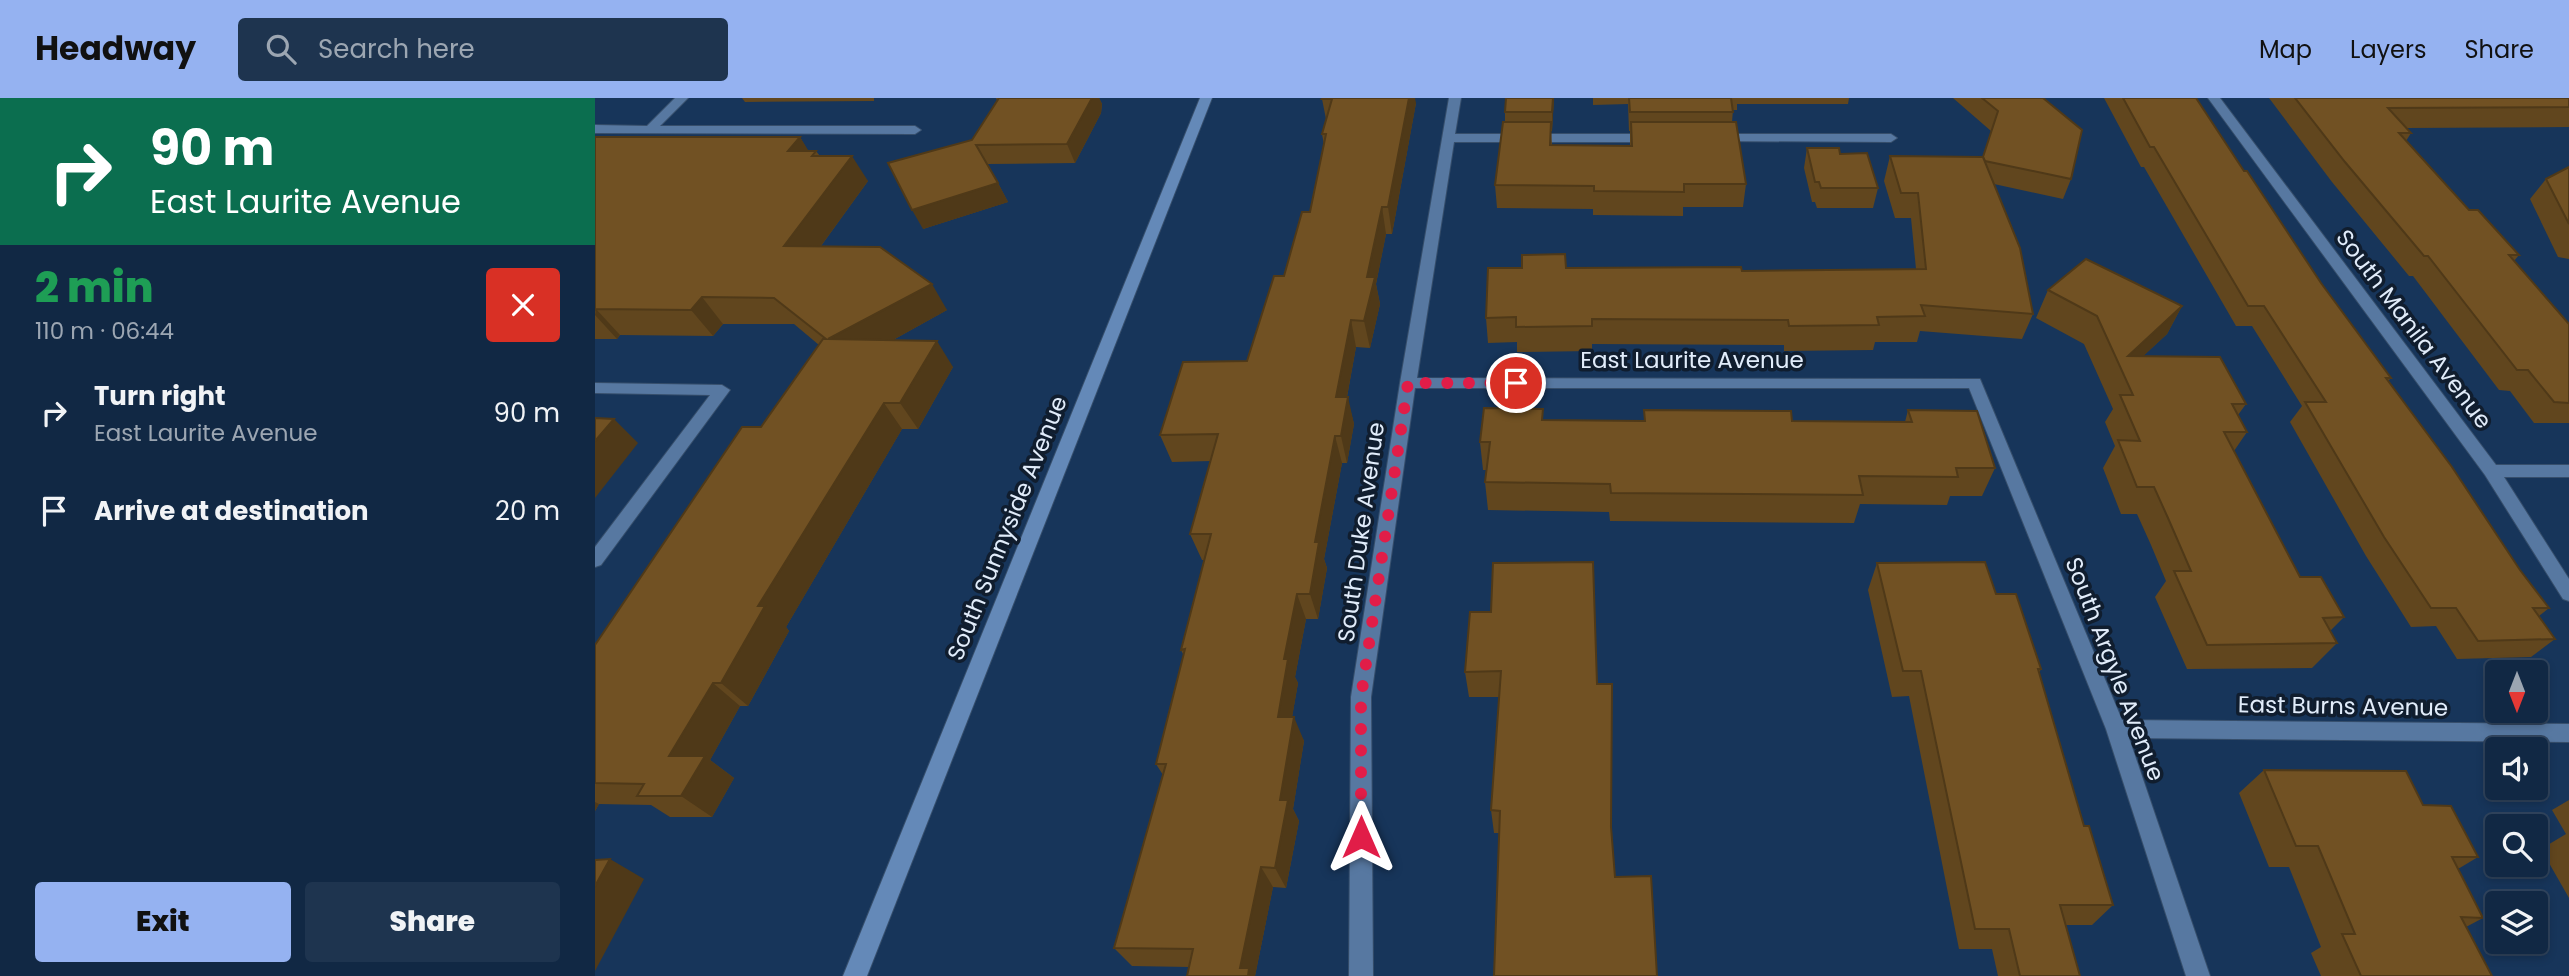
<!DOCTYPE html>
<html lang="en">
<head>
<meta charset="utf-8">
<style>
	body { margin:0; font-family:Poppins,sans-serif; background:#1e344f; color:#f1f3f6; height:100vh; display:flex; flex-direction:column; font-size:26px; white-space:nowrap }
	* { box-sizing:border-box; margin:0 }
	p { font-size:23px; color:#9ca6b2 }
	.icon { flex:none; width:38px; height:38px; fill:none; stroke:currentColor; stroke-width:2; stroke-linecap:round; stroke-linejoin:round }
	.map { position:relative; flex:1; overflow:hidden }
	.drawer { display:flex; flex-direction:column; background:#112844; width:595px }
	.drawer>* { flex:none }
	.hud { background:#0b6e4f; color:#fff; overflow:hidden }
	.needle { width:46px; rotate:180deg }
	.controls { position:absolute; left:1890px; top:562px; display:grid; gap:14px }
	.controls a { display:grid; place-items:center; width:63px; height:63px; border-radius:7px; background:#112844; box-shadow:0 4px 10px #0003,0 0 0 2px #30445d; font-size:35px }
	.pin { position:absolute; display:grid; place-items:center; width:60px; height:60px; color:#fff; margin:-30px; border:4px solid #fff; border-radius:50%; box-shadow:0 2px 7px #0007 }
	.me { position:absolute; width:77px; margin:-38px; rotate:0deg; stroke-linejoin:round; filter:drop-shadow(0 0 5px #0008) }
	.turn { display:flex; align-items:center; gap:24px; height:147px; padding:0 35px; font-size:32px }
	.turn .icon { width:91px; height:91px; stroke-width:2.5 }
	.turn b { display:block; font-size:49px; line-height:60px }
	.round { display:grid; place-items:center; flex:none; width:74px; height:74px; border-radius:7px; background:#1e344f }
	.summary { display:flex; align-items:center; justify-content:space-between; height:119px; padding:0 35px }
	h1 { font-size:42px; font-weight:800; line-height:52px; color:#1e9e55 }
	.cta { display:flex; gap:14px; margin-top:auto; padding:14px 35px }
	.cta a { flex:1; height:80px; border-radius:7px; background:#95b2f1; color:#111; font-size:28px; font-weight:800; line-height:80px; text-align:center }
	.cta a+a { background:#1e344f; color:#f1f3f6 }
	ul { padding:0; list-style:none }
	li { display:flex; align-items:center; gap:21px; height:98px; padding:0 35px }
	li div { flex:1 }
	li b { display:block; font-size:26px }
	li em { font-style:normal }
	header { display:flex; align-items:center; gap:42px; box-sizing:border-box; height:98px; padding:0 35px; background:#95b2f1; color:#111 }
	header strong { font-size:33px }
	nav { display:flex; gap:38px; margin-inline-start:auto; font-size:24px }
	.search { width:490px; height:63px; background:#1e344f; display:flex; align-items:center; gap:18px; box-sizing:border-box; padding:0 24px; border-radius:7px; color:#9ca6b2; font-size:26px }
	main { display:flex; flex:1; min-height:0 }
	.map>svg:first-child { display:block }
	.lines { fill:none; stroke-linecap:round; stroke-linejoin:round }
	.street-casing { stroke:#364e6b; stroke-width:2 }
	.secondary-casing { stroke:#364e6b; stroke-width:2 }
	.street { fill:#5778a1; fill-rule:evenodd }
	.secondary { fill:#6489b8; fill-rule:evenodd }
	.wall { fill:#61461e }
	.shaded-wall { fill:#4f3918 }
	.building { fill:#715123; stroke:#4f3918; stroke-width:2 }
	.route { stroke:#e11d48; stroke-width:12; stroke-dasharray:0 21.6 }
	.labels { text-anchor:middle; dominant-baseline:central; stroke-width:7; stroke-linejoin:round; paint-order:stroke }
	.street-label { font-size:23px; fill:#e1ecfa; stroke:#101d2e }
</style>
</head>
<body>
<header>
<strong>Headway</strong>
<div class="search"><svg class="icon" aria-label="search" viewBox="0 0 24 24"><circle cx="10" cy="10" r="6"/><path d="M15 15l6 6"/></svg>Search here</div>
<nav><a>Map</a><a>Layers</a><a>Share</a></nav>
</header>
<main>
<section class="drawer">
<div class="hud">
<div class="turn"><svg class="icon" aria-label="right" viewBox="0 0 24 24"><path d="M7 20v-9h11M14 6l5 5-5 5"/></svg><div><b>90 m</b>East Laurite Avenue</div></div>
</div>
<div class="summary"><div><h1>2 min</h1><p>110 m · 06:44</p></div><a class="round" style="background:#d93025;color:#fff"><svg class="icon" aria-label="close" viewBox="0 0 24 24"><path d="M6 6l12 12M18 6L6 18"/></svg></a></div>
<ul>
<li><svg class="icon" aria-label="right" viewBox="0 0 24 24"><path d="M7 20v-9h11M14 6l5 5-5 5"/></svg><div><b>Turn right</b><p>East Laurite Avenue</p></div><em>90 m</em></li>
<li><svg class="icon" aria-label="arrive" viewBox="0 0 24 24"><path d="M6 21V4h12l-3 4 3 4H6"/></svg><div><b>Arrive at destination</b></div><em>20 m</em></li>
</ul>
<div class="cta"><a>Exit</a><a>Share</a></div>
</section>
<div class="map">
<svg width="1974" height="878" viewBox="0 0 1974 878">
	<rect width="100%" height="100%" fill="#17355a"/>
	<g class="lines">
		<!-- street casing -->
		<g class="street-casing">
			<g id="street">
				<polygon points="80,0 93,0 65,28 320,28 326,32 320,36 0,35 0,27 52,28"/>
				<polygon points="854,0 866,0 860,36 1058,36 1064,40 1058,44 859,44 822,280 1385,281 1527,622 1974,626 1974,644 1534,640 1615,878 1591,878 1511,631 1374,290 820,290 776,599 778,878 754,878 756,599 805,285"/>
				<polygon points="1613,0 1625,0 1901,367 1974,367 1974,379 1909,379 1974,481 1974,503 1968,501 1890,377"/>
				<polygon points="1121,36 1296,36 1302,40 1296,44 1117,43 1115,40"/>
				<polygon points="0,285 127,287 135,292 6,467 0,469 0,449 115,297 0,295"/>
			</g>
		</g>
		<!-- secondary casing -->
		<g class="secondary-casing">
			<polygon id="secondary" points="605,0 617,0 272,878 248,878"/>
		</g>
		<!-- street -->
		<use href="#street" class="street"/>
		<!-- secondary -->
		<use href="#secondary" class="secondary"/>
	</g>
	<!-- wall -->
	<g class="wall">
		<polygon points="147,0 279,0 279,3 150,4"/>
		<polygon points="401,0 504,0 507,6 506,15 480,65 392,66 403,85 413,104 328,131 377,42 402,2"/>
		<polygon points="911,0 959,0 957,33 956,33 957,47 1035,48 1035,33 1034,33 1033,6 998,7 998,0 1254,0 1253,6 1142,6 1142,12 1138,12 1137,24 1151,86 1148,109 1088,109 1088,118 998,117 998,111 902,110 900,87 910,24 910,14"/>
		<polygon points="1358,0 1448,0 1476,81 1468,101 1399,86 1438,216 1427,241 1325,233 1322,244 1280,244 1278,252 1189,253 1189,247 997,246 997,253 922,254 922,244 893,245 891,220 971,170 1147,173 1321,171 1316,120 1300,120 1289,83 1295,58 1388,59 1396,33"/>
		<polygon points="1509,0 1601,0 1649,73 1726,185 1796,280 1793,283 1925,472 1954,510 1944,518 1960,541 1936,559 1862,561 1841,528 1816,529 1771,458 1695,324 1707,308 1657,228 1641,228 1549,69 1546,69"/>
		<polygon points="1674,0 1974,0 1974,29 1811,30 1816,35 1811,43 1874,112 1924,157 1919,163 1974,226 1974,325 1939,325 1915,293 1904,292 1818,178 1814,178 1737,84"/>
		<polygon points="727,1 821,5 797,136 791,136 781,186 785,206 775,250 761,249 752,299 759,326 752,365 747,365 729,461 732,470 723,521 711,521 700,579 703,585 697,619 709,643 698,711 704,723 691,790 678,789 660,878 592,878 594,869 537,868 519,850 568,677 561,666 589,558 586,552 609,462 607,462 595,436 616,363 577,364 565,337 652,263 689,178 715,114 729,47 727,36 731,21"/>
		<polygon points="0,39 205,39 213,53 221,53 225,58 273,83 226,148 352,212 298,242 358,269 323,331 307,331 191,529 194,533 153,608 145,608 115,662 139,680 117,719 75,719 56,707 4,706 0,713 0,547 166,329 224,247 199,226 128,226 118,238 25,237 22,241 0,241"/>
		<polygon points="1212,50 1245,56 1283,90 1278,110 1222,110 1220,104 1217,104 1209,70"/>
		<polygon points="1974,69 1974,161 1963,159 1935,101 1951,81"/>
		<polygon points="1453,192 1587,208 1572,236 1548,258 1651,306 1643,317 1652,334 1639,353 1705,479 1749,519 1735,533 1742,545 1717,570 1592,571 1560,499 1571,483 1556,447 1542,416 1526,416 1508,370 1520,348 1510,324 1518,311 1489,246 1441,220"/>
		<polygon points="1049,312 1197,323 1310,324 1313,312 1400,370 1387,398 1355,398 1352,407 1265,406 1259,425 1015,423 1014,414 893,412 890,384 892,372 888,372 885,344 949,322 1049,323"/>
		<polygon points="1282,465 1401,496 1446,571 1444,575 1489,728 1518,807 1497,827 1471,827 1485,878 1403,878 1397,851 1364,851 1314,598 1297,599 1273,492"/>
		<polygon points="875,514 1002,586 1016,729 1020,779 1062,878 904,735 899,735 896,712 905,599 874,599 870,574"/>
		<polygon points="1669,672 1828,707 1883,759 1863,771 1888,820 1871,829 1897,878 1726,878 1716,855 1726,849 1694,769 1674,769 1644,695"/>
		<polygon points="1974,702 1974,800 1946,751 1971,736 1957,712"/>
	</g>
	<!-- shaded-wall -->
	<g class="shaded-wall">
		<polygon points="497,0 504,0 507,6 506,15 480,65 472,46"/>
		<polygon points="814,0 820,0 821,5 797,136 793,109"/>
		<polygon points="958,0 959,0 957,33 957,14"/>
		<polygon points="205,39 221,65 193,53"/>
		<polygon points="257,58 273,83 207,174 189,148"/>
		<polygon points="403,85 413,104 328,131 317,112"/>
		<polygon points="787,109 791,136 781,186 785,206 775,250 769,223 772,179"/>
		<polygon points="337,186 352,212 251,268 233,241"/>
		<polygon points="107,199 128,226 118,238 96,212"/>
		<polygon points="1587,208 1572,236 1529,276 1533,258"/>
		<polygon points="1,211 25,237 22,241 0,217"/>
		<polygon points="756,222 761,249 747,326 741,299"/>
		<polygon points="342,243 358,269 323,331 305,305"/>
		<polygon points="753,299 759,326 752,365 746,338"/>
		<polygon points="289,305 307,331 191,529 194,533 153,608 126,585 163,508"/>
		<polygon points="19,321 43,345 0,400 0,343"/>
		<polygon points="740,338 747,365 729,461 732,470 723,521 715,496 720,444"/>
		<polygon points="702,496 711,521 700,579 703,585 693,643 683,619 689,561"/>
		<polygon points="118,585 145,608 115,662 139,680 117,719 86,698 74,658"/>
		<polygon points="699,619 709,643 698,711 704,723 691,790 680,770 685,702"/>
		<polygon points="0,704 4,706 0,713"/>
		<polygon points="15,761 49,781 0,873 0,788"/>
		<polygon points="666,769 678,789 660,878 651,878 645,870"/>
	</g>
	<!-- building -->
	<g class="building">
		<polygon points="404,0 497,0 472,46 381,47 403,85 317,112 293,65 377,42"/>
		<polygon points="728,0 814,0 793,109 787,109 772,179 780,179 769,223 756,222 741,299 753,299 746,338 740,338 720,444 724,444 715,496 702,496 689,561 693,561 683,619 699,619 685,702 693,702 680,770 666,769 645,870 654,870 653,878 592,878 598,851 519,850 571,666 561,666 590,551 586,552 616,436 595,436 623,336 565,337 588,264 652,263 679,178 689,178 707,114 715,114 731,36 727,36 737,1 727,1"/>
		<polygon points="911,0 958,0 957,14 910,14"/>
		<polygon points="1034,0 1136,0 1138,14 1035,14"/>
		<polygon points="1387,0 1448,0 1487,32 1476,81 1390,63 1388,59 1403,13"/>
		<polygon points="1528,0 1601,0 1649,73 1652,73 1726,185 1796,280 1791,280 1857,369 1925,472 1954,510 1938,510 1960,541 1883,543 1861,510 1836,510 1789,439 1710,304 1731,304 1669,208 1653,208 1559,49 1555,49"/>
		<polygon points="1700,0 1974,0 1974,9 1793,10 1816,35 1804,35 1874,112 1883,112 1924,157 1914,157 1974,226 1974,305 1959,304 1933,272 1922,272 1833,158 1829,158 1750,64"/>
		<polygon points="908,24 956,24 955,47 1037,48 1036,24 1141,24 1151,86 1089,86 1089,94 999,93 999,88 900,87"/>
		<polygon points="0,39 205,39 193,53 221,53 217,58 257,58 189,148 285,149 337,186 233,241 342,243 305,305 289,305 163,508 170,508 126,585 118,585 74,658 110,658 86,698 42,698 49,686 0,685 0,547 147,329 166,329 228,241 231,241 179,200 107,199 96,212 1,211 0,212"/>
		<polygon points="1212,50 1244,50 1245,56 1272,55 1283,90 1226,90 1224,84 1220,84"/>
		<polygon points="1295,58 1388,59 1425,150 1438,216 1326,207 1330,218 1282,219 1284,227 1194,228 1193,222 997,221 997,228 921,229 921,219 891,220 893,170 927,170 927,157 970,156 971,170 1146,169 1147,173 1331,171 1323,95 1306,95"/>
		<polygon points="1974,69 1974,126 1951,81"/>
		<polygon points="1491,161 1587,208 1533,258 1625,259 1651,306 1637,306 1652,334 1629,334 1705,479 1726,479 1749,519 1728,520 1742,545 1612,547 1579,473 1596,473 1573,420 1559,389 1542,389 1523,342 1545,343 1525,297 1538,297 1502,218 1453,192"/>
		<polygon points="889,310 948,311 947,322 1050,323 1049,312 1196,313 1197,323 1317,324 1313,312 1382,313 1400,370 1361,370 1363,379 1264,378 1268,397 1016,395 1015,386 890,384 895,344 885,344"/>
		<polygon points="0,320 19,321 0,343"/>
		<polygon points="998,464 1002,586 1017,586 1016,729 1020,779 1056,778 1062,878 899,878 905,713 896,712 906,573 870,574 875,514 896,514 898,465"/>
		<polygon points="1390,464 1401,496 1421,496 1446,571 1443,571 1489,728 1494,728 1518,807 1465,807 1485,878 1425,878 1414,831 1380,831 1326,573 1308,573 1282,465"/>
		<polygon points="1669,672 1811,673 1828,707 1856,708 1883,759 1857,759 1888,820 1866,819 1897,878 1766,878 1747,836 1760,836 1723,748 1701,748"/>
		<polygon points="15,761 0,788 0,762"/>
	</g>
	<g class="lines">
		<!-- route -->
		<polyline class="route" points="766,739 766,599 813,285 921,285"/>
	</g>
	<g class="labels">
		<!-- street labels -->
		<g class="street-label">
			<text transform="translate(1819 231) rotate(53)">South Manila Avenue</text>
			<text x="1097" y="262">East Laurite Avenue</text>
			<text transform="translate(412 430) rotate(-68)">South Sunnyside Avenue</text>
			<text transform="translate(766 434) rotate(-82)">South Duke Avenue</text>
			<text transform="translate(1520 571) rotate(69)">South Argyle Avenue</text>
			<text transform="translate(1748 608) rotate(1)">East Burns Avenue</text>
		</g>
	</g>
</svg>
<div class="controls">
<a><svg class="needle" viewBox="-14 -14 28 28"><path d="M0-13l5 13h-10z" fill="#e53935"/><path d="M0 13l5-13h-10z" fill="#9ca6b2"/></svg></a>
<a><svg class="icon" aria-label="sound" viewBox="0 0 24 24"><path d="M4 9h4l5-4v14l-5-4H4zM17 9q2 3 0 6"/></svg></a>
<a><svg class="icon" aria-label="search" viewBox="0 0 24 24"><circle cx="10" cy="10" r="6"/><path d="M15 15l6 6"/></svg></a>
<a><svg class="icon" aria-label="layers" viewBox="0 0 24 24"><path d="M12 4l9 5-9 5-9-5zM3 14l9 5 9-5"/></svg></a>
</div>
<div class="pin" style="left:921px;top:285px;background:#d93025"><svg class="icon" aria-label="arrive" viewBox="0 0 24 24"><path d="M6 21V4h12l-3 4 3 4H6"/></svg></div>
<svg class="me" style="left:766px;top:739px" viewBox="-20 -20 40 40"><path d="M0-17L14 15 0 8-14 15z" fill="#e11d48" stroke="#fff" stroke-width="4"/></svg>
</div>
</main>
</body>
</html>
